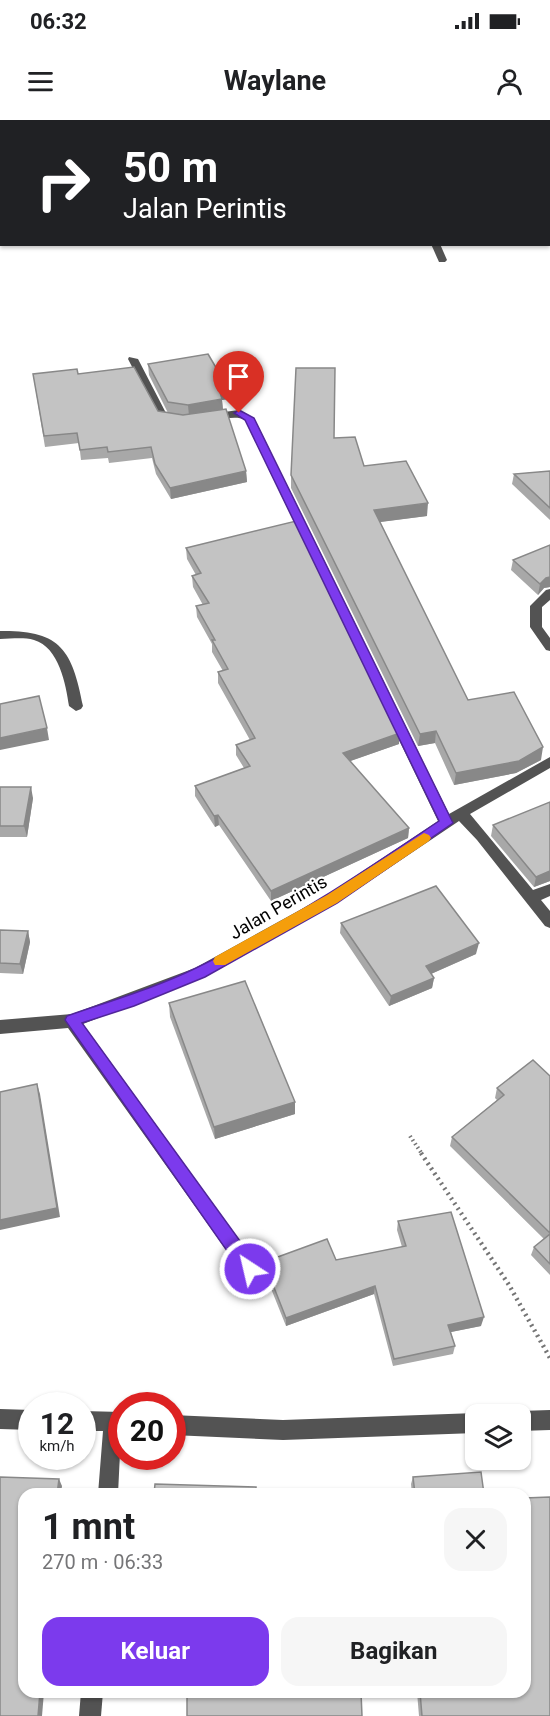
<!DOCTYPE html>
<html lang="id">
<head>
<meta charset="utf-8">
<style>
	body { margin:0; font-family:Roboto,sans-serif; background:#f6f6f6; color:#202124; height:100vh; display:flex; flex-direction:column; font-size:22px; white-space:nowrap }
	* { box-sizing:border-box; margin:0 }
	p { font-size:20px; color:#757577 }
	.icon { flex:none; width:33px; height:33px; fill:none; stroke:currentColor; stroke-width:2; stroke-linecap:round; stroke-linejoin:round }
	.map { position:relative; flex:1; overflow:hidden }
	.details { position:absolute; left:18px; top:1368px; width:513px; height:210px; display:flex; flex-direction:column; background:#fff; border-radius:18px; box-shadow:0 2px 4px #0004 }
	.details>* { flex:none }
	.hud { position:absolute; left:0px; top:0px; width:550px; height:126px; box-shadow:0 2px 4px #0004; background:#202124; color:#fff; overflow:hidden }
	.tools { position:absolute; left:465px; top:1284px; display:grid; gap:12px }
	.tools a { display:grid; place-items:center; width:66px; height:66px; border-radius:12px; background:#fff; box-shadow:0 2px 4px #0004; font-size:30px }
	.speed { position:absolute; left:18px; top:1272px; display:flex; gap:12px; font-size:30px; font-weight:700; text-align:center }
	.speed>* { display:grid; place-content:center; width:78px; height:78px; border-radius:50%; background:#fff; box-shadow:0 2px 4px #0004; line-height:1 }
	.speed small { font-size:15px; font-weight:400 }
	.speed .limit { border:9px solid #d22; background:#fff; color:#111 }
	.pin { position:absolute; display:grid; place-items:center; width:51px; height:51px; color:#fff; margin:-62px -26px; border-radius:50% 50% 50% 0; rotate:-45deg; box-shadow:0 0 6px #0007 }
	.pin .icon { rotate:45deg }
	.me { position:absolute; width:66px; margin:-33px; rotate:325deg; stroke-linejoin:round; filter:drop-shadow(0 0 4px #0008) }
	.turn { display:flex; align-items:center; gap:21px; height:126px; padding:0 24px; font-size:27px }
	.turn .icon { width:78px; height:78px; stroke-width:2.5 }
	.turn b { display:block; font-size:42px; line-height:51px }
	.round { display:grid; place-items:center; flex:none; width:63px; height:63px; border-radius:18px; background:#f6f6f6 }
	.overview { display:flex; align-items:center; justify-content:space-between; height:102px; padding:0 24px }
	h1 { font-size:36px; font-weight:700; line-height:45px }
	.cta { display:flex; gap:12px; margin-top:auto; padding:12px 24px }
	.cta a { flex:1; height:69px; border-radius:18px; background:#7c3aed; color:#fff; font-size:24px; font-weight:700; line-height:69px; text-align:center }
	.cta a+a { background:#f6f6f6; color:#202124 }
	.status { display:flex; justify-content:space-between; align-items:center; height:42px; padding:0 30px; background:#fff; direction:ltr }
	.status svg { height:16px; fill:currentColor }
	header { display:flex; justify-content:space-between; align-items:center; height:78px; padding:0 24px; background:#fff; font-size:27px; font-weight:700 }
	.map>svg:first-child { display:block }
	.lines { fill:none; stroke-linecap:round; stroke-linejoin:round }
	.path-far1 { stroke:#757575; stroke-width:4; stroke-dasharray:1.5 3; stroke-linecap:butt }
	.path { stroke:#757575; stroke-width:4.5; stroke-dasharray:2 4; stroke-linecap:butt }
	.minor { fill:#535353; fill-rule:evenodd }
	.wall { fill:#a8a8a8 }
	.shaded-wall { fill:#888 }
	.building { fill:#c3c3c3; stroke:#888; stroke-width:1.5 }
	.route { fill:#7c3aed; stroke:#51269a; stroke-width:1.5 }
	.slow { fill:#f59e0b }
	.labels { text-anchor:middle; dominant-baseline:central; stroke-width:4.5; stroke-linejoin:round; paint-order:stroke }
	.street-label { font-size:18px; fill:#000; stroke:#fff }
</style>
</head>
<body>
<div class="status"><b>06:32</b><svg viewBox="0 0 49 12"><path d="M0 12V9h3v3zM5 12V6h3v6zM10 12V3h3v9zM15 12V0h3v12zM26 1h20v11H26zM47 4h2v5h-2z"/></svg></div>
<header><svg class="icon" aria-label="menu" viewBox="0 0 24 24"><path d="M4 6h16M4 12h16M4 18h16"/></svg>Waylane<svg class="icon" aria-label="person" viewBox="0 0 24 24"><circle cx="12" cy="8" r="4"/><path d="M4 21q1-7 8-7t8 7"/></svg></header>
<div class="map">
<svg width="550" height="1596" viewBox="0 0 550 1596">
	<rect width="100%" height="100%" fill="#fff"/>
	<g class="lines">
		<!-- path-far1 -->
		<polyline class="path-far1" points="410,1016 422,1034"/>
		<!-- path -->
		<polyline class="path" points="421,1033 509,1165 550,1238"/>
		<!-- minor -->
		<g class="minor">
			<rect x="549" y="33" width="1" height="4"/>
			<polygon points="549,61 550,62 550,68 549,67"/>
			<polygon points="431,124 440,124 447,140 445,142 439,142"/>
			<polygon points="129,237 138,239 167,295 181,299 181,303 159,299 128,239"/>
			<path d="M239,290l15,8 195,396 101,-57v11l-80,46 63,76 17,-6v12l-9,4 9,11v17l-5,-2 -68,-86 -18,-19 -122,82 -132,73 -122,48 173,239 3,6 -3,6 -6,3 -6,-3 -176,-247 -68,6v-14l72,-6 123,-46 132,-73 111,-74 -193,-401c-13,-7 -30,5 -41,-3l5,-3z"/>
			<polygon points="550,469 550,480 542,487 542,507 550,518 550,531 546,530 530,507 530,486 546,470"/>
			<path d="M0,511c60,-1 72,18 83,75l-2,3 -5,2 -7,-5c-3,-21 -10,-59 -35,-66 -11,-3 -23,-1 -34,-1z"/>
			<polygon points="0,1289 32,1290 32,1310 0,1309"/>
			<polygon points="550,1290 550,1310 520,1311 520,1294 513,1294 520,1291"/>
			<polygon points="82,1291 122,1292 118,1374 98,1374 103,1311 82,1311"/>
			<polygon points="476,1293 479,1294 476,1294 476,1313 283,1320 172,1315 172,1295 283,1300"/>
			<polygon points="81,1572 103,1572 101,1596 79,1596"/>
		</g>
	</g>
	<!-- wall -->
	<g class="wall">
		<polygon points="148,244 228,279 222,280 223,290 246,351 247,362 171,379 156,354 152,338 109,343 108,338 81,340 79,323 45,327 33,254 158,291 168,293 149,255"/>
		<polygon points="334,318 364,346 427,396 379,402 468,580 541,640 516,653 454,665 435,623 418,626 291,368 291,355"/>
		<polygon points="550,351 550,400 512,364 514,354"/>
		<polygon points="550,425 550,467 544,468 538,475 511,450 513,440"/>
		<polygon points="186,428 399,624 350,641 409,708 408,718 271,781 219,705 215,707 195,676 195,666 244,648 236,635 236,625 250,620 218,563 218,552 223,551 212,532 212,524 197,497 196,486 203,485 193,467 192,456 196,455 187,439"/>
		<polygon points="0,667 33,678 27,717 0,717"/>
		<polygon points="493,705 550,761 534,767 491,716"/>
		<polygon points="341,803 476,834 431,854 434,858 432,868 389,886 340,813"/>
		<polygon points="0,810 28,811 30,822 23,854 0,853"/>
		<polygon points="169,883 295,994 215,1019 170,897"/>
		<polygon points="550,956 550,1155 531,1135 534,1127 544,1119 450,1026 452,1017 497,980 495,978 497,968"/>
		<polygon points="398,1101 481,1206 451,1212 455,1226 453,1234 393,1246 374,1174 286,1206 264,1151 264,1142 336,1140 402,1127 397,1110"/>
		<polygon points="413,1357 484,1374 412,1374 411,1364"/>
		<polygon points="417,1572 525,1572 550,1596 419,1596"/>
	</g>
	<!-- shaded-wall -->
	<g class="shaded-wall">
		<polygon points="228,268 228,279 222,280 223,290 189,296 188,285 219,269"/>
		<polygon points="246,351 247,362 171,379 170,368"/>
		<polygon points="428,383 427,396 373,403 374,390"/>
		<polygon points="550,457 550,467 544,468 538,475 540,464 546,458"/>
		<polygon points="47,608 49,620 0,630 0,618"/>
		<polygon points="436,611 435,623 418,626 420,614"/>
		<polygon points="400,613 399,624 342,644 343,633"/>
		<polygon points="543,627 541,640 516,653 454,665 456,653"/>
		<polygon points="31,667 33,678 27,717 24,706"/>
		<polygon points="218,695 219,705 215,707 214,696"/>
		<polygon points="409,708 408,718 271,781 271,771"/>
		<polygon points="550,751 550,761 534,767 536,757"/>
		<polygon points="28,811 30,822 23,854 20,844"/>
		<polygon points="479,823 476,834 424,857 426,846"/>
		<polygon points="434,858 432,868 389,886 391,876"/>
		<polygon points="37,964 40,974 60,1097 0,1110 0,1100"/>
		<polygon points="295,982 295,994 215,1019 214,1007"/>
		<polygon points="375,1166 374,1174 286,1206 286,1198"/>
		<polygon points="484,1197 481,1206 446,1213 448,1205"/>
		<polygon points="59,1359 62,1366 61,1374 57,1374"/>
		<polygon points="40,1572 44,1572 42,1596 38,1596"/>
	</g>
	<!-- building -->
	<g class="building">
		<polygon points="208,234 228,268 219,269 222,279 188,285 168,282 148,244"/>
		<polygon points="134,247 158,291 183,295 226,289 246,351 170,368 155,344 151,327 108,332 107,327 80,330 77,313 44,316 33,254 77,249 78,254"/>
		<polygon points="296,248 335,248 334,318 355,317 364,346 406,341 428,383 374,390 468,580 514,572 543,627 519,641 456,653 436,611 420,614 291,355"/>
		<polygon points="550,351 550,388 514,354"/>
		<polygon points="296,401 400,613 343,633 409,708 271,771 218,695 214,696 195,666 250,646 236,625 255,618 218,552 228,549 212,520 215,520 196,486 209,483 192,456 201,453 186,428"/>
		<polygon points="550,425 550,457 546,458 540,464 513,440"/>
		<polygon points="39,576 47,608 0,618 0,584"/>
		<polygon points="0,667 31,667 24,706 0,706"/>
		<polygon points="550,682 550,751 536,757 493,705"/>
		<polygon points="436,766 479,823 426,846 434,858 391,876 341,803"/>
		<polygon points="0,810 28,811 20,844 0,843"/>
		<polygon points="245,861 295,982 214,1007 169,883"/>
		<polygon points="533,940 550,956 550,1113 452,1017 504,975 497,968"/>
		<polygon points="37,964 57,1088 0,1100 0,972"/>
		<polygon points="451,1092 484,1197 448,1205 455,1226 394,1239 375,1166 286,1198 264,1142 327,1119 336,1140 406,1126 398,1101"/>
		<polygon points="550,1114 550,1144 534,1127"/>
		<polygon points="481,1352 484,1374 415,1374 413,1357"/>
		<polygon points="0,1357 59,1359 57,1374 24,1374 24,1572 40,1572 38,1596 0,1596"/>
		<polygon points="155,1364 256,1367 256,1374 154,1374"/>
		<polygon points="550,1377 550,1596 422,1596 420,1572 525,1572 525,1378"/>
		<polygon points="187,1572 361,1572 362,1596 187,1596"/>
	</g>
	<!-- route -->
	<path class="route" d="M239,290l15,8 199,405 -116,80 -132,74 -71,29 -52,17 174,240 2,6 -2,6 -6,2 -6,-2 -179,-255 2,-4c43,-15 88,-28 129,-48 85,-41 164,-94 243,-147l-194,-401 -11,-7z"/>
	<!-- slow -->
	<polygon class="slow" points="424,713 429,715 431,718 429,721 337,783 225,845 215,845 213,841 215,837 327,775"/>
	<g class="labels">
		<!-- street labels -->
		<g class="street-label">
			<text transform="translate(278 787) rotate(-30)">Jalan Perintis</text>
		</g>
	</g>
</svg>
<div class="tools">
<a><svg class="icon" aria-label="layers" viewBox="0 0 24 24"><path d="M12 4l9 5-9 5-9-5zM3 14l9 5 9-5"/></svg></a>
</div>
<div class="speed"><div>12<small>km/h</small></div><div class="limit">20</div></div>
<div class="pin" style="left:239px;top:293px;background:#d93025"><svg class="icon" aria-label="arrive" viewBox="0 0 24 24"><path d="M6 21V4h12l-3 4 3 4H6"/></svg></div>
<svg class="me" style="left:250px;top:1149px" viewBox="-20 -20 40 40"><circle r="17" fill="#7c3aed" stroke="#fff" stroke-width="3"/><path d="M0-11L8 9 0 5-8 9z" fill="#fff"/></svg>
<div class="hud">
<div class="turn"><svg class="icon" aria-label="right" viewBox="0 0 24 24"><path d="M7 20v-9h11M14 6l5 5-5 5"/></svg><div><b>50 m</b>Jalan Perintis</div></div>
</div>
<section class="details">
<div class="overview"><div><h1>1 mnt</h1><p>270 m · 06:33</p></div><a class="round"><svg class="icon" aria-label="close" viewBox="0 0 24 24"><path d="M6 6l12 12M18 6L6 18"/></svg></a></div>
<div class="cta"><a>Keluar</a><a>Bagikan</a></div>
</section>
</div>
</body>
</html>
